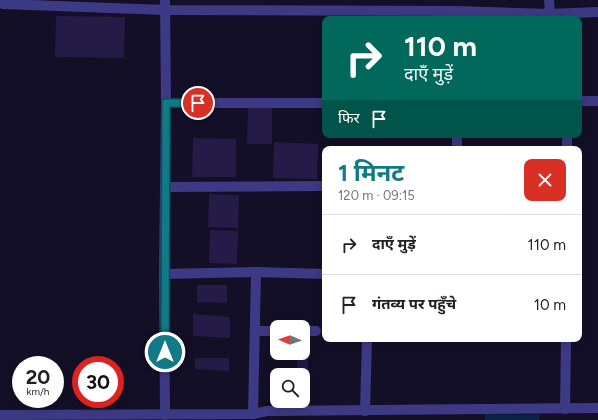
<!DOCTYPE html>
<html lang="hi">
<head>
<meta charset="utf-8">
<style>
	body { margin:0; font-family:Figtree,"Noto Sans Devanagari",sans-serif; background:#f6f6f6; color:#202124; height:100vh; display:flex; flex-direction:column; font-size:15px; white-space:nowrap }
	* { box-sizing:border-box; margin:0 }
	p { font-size:13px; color:#757577 }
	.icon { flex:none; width:22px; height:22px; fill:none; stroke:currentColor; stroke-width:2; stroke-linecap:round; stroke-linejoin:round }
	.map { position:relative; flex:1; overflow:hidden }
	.details { position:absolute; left:322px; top:146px; width:260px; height:196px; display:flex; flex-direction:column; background:#fff; border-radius:8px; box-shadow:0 2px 10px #0003 }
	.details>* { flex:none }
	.hud { position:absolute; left:322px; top:16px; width:260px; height:122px; border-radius:8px; box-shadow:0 2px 10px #0003; background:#00695c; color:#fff; overflow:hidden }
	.needle { width:26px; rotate:272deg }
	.controls { position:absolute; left:270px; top:320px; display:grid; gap:8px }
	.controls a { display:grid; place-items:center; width:40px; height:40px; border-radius:8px; background:#fff; box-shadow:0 2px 10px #0003; font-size:20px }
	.speed { position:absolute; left:12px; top:356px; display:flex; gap:8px; font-size:20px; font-weight:700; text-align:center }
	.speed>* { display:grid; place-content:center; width:52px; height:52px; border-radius:50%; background:#fff; box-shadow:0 2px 10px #0003; line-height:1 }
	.speed small { font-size:10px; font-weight:400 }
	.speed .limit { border:6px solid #d22; background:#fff; color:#111 }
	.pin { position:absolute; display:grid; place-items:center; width:34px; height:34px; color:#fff; margin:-17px; border:2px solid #fff; border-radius:50%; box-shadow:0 1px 4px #0007 }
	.me { position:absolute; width:44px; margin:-22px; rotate:0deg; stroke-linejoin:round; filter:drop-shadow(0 0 3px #0008) }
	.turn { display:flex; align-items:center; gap:14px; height:84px; padding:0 16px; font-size:18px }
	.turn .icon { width:52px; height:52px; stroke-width:2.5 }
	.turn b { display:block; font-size:28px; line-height:34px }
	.then { display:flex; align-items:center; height:38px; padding:0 16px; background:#0003; gap:8px; font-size:15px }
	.round { display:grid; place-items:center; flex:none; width:42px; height:42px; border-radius:8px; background:#f6f6f6 }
	.head { display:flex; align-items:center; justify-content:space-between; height:68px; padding:0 16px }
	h1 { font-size:24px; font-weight:700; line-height:30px; color:#127987 }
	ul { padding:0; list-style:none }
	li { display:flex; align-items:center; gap:12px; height:60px; padding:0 16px; border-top:1px solid #e0e0e0 }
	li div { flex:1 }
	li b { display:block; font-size:15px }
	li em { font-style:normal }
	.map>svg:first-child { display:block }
	.water { fill:#0c2248 }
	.building { fill:#241b47 }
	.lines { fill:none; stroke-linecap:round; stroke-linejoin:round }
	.minor { stroke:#3d3a85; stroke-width:10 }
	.route-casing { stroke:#0c4f58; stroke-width:10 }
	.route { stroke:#127987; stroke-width:7 }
</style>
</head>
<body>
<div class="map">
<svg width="598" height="420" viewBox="0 0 598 420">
	<rect width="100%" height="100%" fill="#130f26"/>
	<!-- water -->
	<polygon class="water" points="485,414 540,415 539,420 485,420"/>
	<!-- building -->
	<g class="building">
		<polygon points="56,16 125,17 124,58 55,57"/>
		<polygon points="248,106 272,107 272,144 247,144"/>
		<polygon points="193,138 236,139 236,177 192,177"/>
		<polygon points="274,142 318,144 317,179 273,178"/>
		<polygon points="209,194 239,195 238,228 208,227"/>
		<polygon points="210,230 238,231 237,264 209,263"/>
		<polygon points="197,285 227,285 227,303 197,302"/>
		<polygon points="193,314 230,317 230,338 193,336"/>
		<polygon points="303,343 307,343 308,369 297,369 297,353 303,353"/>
		<polygon points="195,358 229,358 229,371 195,369"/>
	</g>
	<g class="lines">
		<!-- minor -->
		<g class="minor">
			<polyline points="549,0 550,14"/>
			<polyline points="3,4 165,10 456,11 550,14 598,12"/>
			<polyline points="579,101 598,101"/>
			<polyline points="166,103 325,103"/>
			<polyline points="457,149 457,135"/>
			<polyline points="567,149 567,135"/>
			<polyline points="166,187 325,186"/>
			<polyline points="164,274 256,272 325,274"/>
			<polyline points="255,331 277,331"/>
			<polyline points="303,331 316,331"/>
			<polyline points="565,409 566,339"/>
			<polyline points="365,411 367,339"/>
			<polyline points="253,414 256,272"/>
			<polyline points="0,415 253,414 267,411 598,408"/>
			<polyline points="165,415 164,274 166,103 165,0"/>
		</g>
	</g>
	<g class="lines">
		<!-- route casing -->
		<g class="route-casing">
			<polyline id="route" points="165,352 166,103 198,103"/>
		</g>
		<!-- route -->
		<use href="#route" class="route"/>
	</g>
</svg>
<div class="controls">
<a><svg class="needle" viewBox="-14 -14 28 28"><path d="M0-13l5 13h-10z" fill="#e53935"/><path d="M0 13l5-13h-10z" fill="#757577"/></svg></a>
<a><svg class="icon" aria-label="search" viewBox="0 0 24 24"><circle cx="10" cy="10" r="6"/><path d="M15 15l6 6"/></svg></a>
</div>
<div class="speed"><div>20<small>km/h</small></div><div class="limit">30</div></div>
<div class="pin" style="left:198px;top:103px;background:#d93025"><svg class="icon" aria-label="arrive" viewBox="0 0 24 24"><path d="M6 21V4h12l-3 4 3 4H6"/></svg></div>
<svg class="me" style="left:165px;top:352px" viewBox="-20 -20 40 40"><circle r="17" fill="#127987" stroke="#fff" stroke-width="3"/><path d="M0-11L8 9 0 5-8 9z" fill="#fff"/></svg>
<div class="hud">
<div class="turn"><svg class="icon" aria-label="right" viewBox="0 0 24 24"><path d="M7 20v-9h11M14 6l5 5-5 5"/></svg><div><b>110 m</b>दाएँ मुड़ें</div></div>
<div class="then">फिर<svg class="icon" aria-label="arrive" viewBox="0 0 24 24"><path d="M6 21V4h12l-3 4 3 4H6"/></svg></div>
</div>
<section class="details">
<div class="head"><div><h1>1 मिनट</h1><p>120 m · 09:15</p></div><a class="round" style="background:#d93025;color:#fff"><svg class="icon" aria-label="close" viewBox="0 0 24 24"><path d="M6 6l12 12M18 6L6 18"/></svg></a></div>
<ul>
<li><svg class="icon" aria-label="right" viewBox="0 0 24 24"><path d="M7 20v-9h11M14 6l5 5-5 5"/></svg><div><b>दाएँ मुड़ें</b></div><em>110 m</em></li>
<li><svg class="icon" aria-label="arrive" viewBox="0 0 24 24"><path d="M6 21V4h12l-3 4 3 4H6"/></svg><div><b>गंतव्य पर पहुँचे</b></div><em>10 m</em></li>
</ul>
</section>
</div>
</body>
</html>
